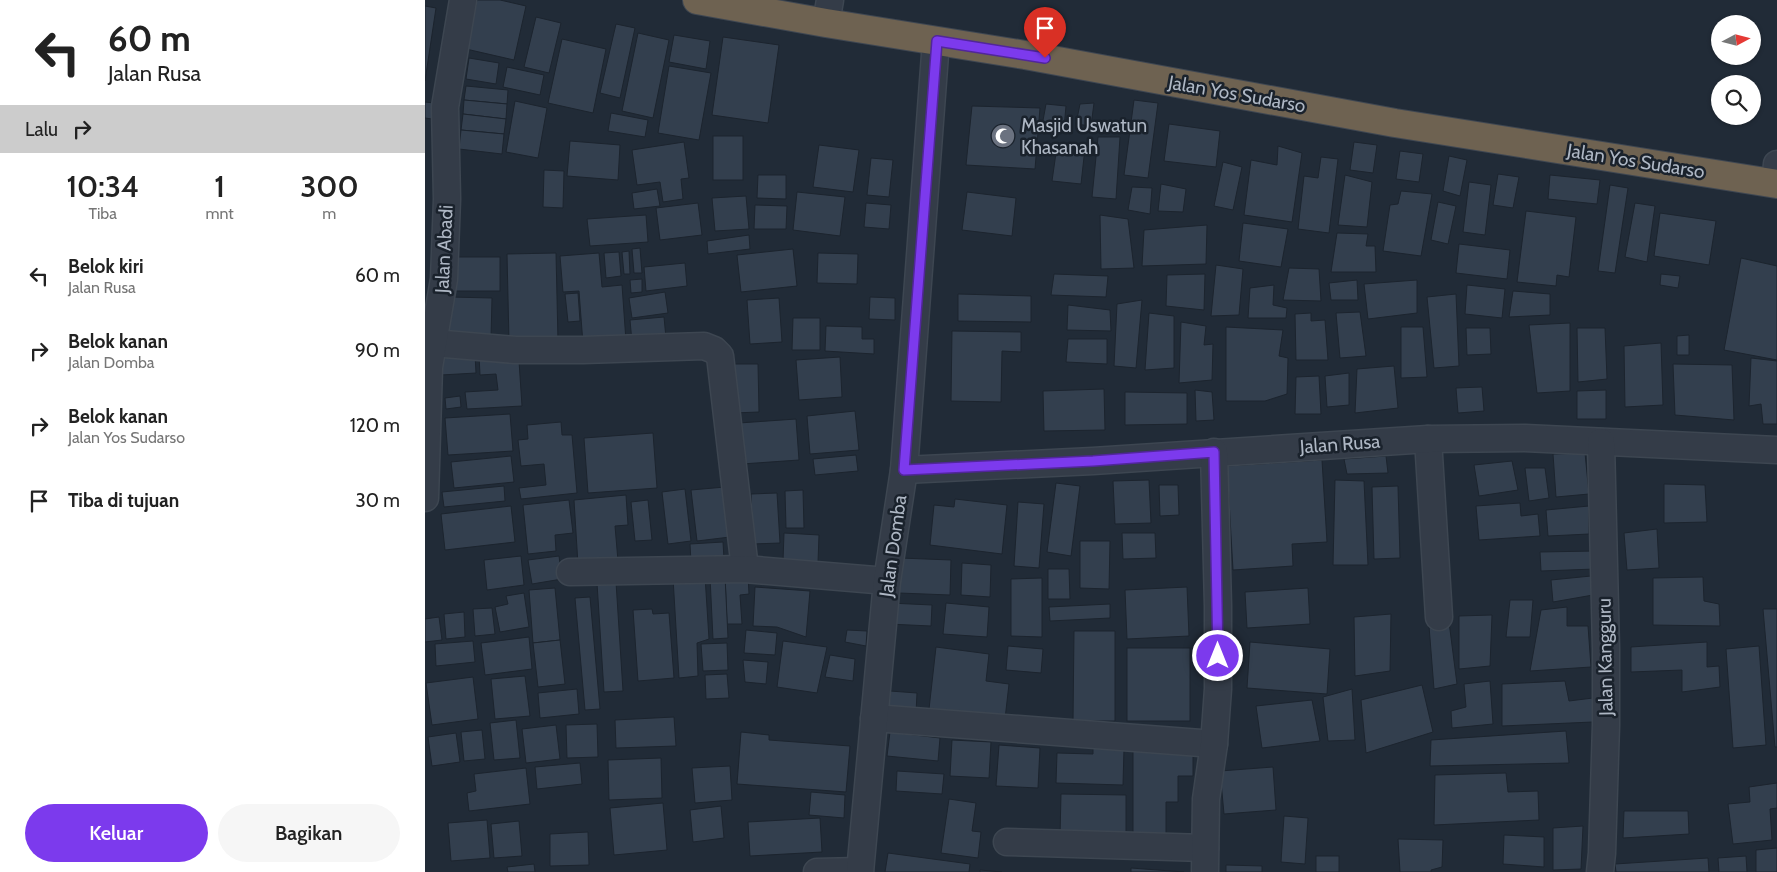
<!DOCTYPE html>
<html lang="id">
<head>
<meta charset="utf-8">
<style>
	body { margin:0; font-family:Cabin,sans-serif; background:#f6f6f6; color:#222; height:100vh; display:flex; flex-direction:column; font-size:19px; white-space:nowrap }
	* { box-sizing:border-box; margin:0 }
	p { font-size:16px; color:#767676 }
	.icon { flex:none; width:28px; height:28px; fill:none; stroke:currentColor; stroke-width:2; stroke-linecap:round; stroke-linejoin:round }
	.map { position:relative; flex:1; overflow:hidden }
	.details { display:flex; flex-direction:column; background:#fff; width:425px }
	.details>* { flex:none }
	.top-card { background:#fff; color:#222; overflow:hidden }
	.needle { width:32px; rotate:83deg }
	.controls { position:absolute; left:1286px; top:15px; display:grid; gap:10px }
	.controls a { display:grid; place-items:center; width:50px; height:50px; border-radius:50%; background:#fff; box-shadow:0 1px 4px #0004; font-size:25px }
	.pin { position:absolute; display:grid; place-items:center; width:42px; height:42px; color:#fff; margin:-51px -21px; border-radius:50% 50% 50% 0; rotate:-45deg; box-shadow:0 0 5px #0007 }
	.pin .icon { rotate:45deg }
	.me { position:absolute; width:55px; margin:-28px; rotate:0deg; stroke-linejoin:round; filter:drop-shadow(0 0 4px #0008) }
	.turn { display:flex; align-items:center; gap:18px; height:105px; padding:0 25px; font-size:22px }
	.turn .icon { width:65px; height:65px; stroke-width:2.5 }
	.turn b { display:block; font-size:35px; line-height:42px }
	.then { display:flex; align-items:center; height:48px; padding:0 25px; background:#0003; gap:10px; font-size:19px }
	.eta { display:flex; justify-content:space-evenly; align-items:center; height:85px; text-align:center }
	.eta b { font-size:30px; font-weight:600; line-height:35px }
	.action { display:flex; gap:10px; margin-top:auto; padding:10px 25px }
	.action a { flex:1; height:58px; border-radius:30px; background:#7c3aed; color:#fff; font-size:20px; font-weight:600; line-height:58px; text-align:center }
	.action a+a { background:#f6f6f6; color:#222 }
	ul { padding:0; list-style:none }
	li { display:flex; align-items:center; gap:15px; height:75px; padding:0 25px }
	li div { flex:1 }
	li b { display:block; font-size:19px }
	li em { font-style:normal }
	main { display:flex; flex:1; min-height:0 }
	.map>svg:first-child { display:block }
	.building { fill:#333f4e; stroke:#1c242e }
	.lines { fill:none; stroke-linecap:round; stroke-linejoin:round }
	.minor-casing { stroke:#3d4651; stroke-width:29 }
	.highway-casing { stroke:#3f4752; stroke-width:30 }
	.minor { stroke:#343c48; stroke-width:26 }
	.highway { stroke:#6e6251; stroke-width:28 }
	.route-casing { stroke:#51269a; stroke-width:12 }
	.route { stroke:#7c3aed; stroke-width:9 }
	.labels { text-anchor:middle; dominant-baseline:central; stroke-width:5; stroke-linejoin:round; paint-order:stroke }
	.street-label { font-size:19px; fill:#aeb7c4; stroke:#1a222c }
	.poi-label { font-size:19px; fill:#aeb7c4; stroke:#1a222c; text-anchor:start }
</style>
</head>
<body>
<main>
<section class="details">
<div class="top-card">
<div class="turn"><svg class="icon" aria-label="left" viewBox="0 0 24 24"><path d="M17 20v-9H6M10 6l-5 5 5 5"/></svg><div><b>60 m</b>Jalan Rusa</div></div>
<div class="then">Lalu<svg class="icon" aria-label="right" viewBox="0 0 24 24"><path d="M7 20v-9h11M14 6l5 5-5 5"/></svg></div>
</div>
<div class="eta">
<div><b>10:34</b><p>Tiba</p></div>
<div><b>1</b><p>mnt</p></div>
<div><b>300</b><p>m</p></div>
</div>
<ul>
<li><svg class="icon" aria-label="left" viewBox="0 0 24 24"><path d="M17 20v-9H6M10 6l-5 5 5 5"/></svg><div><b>Belok kiri</b><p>Jalan Rusa</p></div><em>60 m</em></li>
<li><svg class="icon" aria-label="right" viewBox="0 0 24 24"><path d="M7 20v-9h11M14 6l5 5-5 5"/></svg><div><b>Belok kanan</b><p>Jalan Domba</p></div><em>90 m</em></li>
<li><svg class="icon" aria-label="right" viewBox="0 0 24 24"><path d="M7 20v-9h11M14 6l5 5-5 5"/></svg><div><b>Belok kanan</b><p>Jalan Yos Sudarso</p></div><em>120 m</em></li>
<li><svg class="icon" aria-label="arrive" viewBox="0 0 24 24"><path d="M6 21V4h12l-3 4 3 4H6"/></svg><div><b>Tiba di tujuan</b></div><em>30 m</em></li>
</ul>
<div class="action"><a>Keluar</a><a>Bagikan</a></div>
</section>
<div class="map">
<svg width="1352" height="872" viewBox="0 0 1352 872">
	<rect width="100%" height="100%" fill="#212b37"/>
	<!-- building -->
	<g class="building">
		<polygon points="52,0 75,0 101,6 89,60 41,49"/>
		<polygon points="0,6 11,8 0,81"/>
		<polygon points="111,17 136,23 124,73 99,67"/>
		<polygon points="191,24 210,28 195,98 175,93"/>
		<polygon points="213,33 244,40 228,118 197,111"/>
		<polygon points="249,35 285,41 281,69 244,62"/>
		<polygon points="298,37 354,45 343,123 287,115"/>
		<polygon points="137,39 181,49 168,113 123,103"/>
		<polygon points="44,58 74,63 71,84 41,79"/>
		<polygon points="244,66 286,73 274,140 233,133"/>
		<polygon points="82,67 119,75 115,95 78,87"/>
		<polygon points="41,86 83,90 82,104 39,100"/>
		<polygon points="39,100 82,104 81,119 38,114"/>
		<polygon points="709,100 733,103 723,178 699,175"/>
		<polygon points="90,101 122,108 113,158 81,152"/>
		<polygon points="0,102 9,103 7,119 0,118"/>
		<polygon points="669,103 666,126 651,124 655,104"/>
		<polygon points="621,104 641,106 639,128 617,126"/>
		<polygon points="547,106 615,108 610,169 541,165"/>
		<polygon points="186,113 223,120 220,137 183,131"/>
		<polygon points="38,114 81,119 79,134 36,130"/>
		<polygon points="744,124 795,131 791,167 739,161"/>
		<polygon points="36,130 79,134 77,154 34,149"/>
		<rect x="288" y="136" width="30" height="44"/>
		<polygon points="673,137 695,137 691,199 667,197"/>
		<polygon points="145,141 195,145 193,180 142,176"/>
		<polygon points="259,142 264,178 256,179 258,199 238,202 235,182 212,185 207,150"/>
		<polygon points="929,142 952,145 948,173 925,170"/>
		<polygon points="394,145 434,150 428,192 388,187"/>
		<polygon points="632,146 660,148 656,184 627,181"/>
		<polygon points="853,146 877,153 867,222 819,215 826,160 852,165"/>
		<polygon points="975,151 998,154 994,182 971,179"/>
		<polygon points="1024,156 1042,160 1035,196 1018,191"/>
		<polygon points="896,157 913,159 904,233 873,229 879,176 893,178"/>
		<polygon points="446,158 468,160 464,197 442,195"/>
		<polygon points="798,162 817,167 808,210 789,206"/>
		<polygon points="119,170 139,171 138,208 118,207"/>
		<polygon points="1073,174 1094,177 1088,208 1068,205"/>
		<polygon points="333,175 361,175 361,199 332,198"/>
		<polygon points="920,175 947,182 942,227 913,225"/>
		<polygon points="1125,175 1175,180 1172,204 1123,199"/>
		<polygon points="1044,182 1066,185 1060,235 1038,232"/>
		<polygon points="736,184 761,189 758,212 733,211"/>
		<polygon points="1185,185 1203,188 1190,273 1173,271"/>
		<polygon points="707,187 727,188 725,214 703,210"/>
		<polygon points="232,189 235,206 209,209 207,193"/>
		<polygon points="976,191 1007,194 996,256 958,251 965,205 973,204"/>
		<polygon points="372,192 420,197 415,236 368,230"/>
		<polygon points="542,192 591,198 587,236 537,230"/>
		<polygon points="321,196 324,229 290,231 287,198"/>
		<polygon points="1013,202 1031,206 1023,244 1006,240"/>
		<polygon points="273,203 277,235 235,240 231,208"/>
		<polygon points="441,203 466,205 464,229 439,227"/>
		<polygon points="1210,203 1230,206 1222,262 1200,257"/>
		<polygon points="330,205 362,206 361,229 329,229"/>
		<polygon points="1101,211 1151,217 1144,277 1132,275 1131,286 1092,282"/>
		<polygon points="1235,213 1291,221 1284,265 1229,256"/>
		<polygon points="221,215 223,242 165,246 162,219"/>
		<polygon points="675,215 703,219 709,268 676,269"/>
		<polygon points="818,223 863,229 856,267 814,261"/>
		<polygon points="782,225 781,264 717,266 719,230"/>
		<polygon points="912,233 943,234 941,246 950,246 951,272 906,272"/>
		<polygon points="324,235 325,249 283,254 282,241"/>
		<polygon points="1034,244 1085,250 1082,279 1031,273"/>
		<polygon points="215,248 217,273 209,273 207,249"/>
		<polygon points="368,249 372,286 316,292 312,255"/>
		<polygon points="204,251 205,274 199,274 197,252"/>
		<polygon points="194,252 196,276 181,278 179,253"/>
		<polygon points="131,253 133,341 84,342 82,254"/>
		<polygon points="174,253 177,287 197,285 201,341 158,344 154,291 138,292 135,256"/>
		<polygon points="393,253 433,254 432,284 392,283"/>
		<rect x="30" y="257" width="45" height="34"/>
		<polygon points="1316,258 1352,266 1352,360 1299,350"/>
		<polygon points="260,263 262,286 221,291 219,267"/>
		<polygon points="791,265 818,269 814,315 786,316"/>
		<polygon points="864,268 894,269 896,301 858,300"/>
		<polygon points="629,274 683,276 681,297 626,295"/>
		<polygon points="780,274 779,310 741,306 742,275"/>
		<polygon points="1236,274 1255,276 1253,288 1235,285"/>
		<polygon points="217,279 217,292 206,293 205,280"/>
		<polygon points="932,280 933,300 906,300 904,283"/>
		<polygon points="992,280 992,313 943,319 939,284"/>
		<polygon points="849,285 848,305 862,308 861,318 823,318 825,288"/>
		<polygon points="1042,285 1080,289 1077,318 1040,314"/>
		<polygon points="1088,291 1125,294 1125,315 1084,317"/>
		<polygon points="240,292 243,313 207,318 204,298"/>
		<polygon points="153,293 155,321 143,322 140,294"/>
		<polygon points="533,294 606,296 606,322 533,321"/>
		<polygon points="1031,294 1034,366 1009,368 1002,297"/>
		<polygon points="25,297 67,298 66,338 23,337"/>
		<polygon points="445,297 470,298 470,320 444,319"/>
		<polygon points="354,298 357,342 325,344 322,300"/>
		<polygon points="717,300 711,368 689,366 692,304"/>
		<polygon points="643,305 685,310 686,331 642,330"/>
		<polygon points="935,312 941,356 915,358 911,313"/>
		<polygon points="724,313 749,316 749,368 720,370"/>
		<polygon points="886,313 886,321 900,320 903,360 871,360 870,314"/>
		<polygon points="239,317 241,338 207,342 205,320"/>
		<polygon points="368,318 395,318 395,350 367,350"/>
		<polygon points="756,322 781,326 779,345 788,344 787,380 754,383"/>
		<polygon points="1145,323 1145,391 1112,393 1104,325"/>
		<polygon points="401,326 437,327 437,339 449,339 449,354 400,351"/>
		<polygon points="801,327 858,330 854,356 863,358 862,394 840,401 801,401"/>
		<polygon points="976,327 998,327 1002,377 976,378"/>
		<polygon points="1041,328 1065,328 1066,354 1042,355"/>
		<polygon points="1152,328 1180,328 1182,379 1153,382"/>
		<polygon points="527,331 596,332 596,352 577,351 576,402 526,401"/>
		<polygon points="1264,335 1264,355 1252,355 1252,336"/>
		<polygon points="643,339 682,339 682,364 641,362"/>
		<polygon points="1236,343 1238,405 1200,407 1199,346"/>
		<polygon points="50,354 51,373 16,375 15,357"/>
		<polygon points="54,355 94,361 97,406 42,409 40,392 73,390 71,374 55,375"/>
		<polygon points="415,357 417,397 374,400 371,360"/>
		<polygon points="1326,358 1352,361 1352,424 1338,424 1336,404 1324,406"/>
		<polygon points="307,364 333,364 334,412 308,413"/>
		<polygon points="1248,364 1307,365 1309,420 1250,415"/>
		<polygon points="969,366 973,408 930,413 932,369"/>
		<polygon points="924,373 924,405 902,407 900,376"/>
		<polygon points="894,376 896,414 870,414 871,377"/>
		<polygon points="1057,387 1059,411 1033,413 1031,388"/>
		<polygon points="679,389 680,430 619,431 618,391"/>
		<polygon points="770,390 787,392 789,420 771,421"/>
		<polygon points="1181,390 1181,419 1152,419 1152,391"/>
		<polygon points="700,392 762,393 762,424 700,425"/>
		<polygon points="35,396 36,407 21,409 20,398"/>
		<polygon points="430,411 434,450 385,454 382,416"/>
		<polygon points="85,414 88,451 23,455 20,418"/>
		<polygon points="371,419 374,460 317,464 314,423"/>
		<polygon points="136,422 137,435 147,435 152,493 96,499 94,488 121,485 119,464 96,466 93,440 103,439 102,425"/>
		<polygon points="228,433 232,488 163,493 159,438"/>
		<polygon points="1160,453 1164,494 1131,497 1128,454"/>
		<polygon points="431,455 433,471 390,475 388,459"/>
		<polygon points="86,456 89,482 29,488 26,462"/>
		<polygon points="961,456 963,473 922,474 919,459"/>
		<polygon points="897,460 902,542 867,544 868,566 808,570 802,466"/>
		<polygon points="1087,461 1093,490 1054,496 1049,465"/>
		<polygon points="1100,468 1120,468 1124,498 1104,501"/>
		<polygon points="724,480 726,523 690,524 688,481"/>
		<polygon points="910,480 939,481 943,565 908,565"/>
		<polygon points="631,483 655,486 646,556 622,552"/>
		<polygon points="1239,484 1280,485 1282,522 1239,523"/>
		<polygon points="734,485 753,485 754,515 735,516"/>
		<polygon points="79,486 80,501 19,507 17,492"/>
		<polygon points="973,486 975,558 949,559 947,487"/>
		<polygon points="300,487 305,537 272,541 266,490"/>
		<polygon points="260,489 266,541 243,544 237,492"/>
		<polygon points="378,490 379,528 361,528 360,491"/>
		<polygon points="352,493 355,543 328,544 326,494"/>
		<polygon points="201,495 203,525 190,526 193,561 153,565 149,500"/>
		<polygon points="530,499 582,505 577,554 505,545 509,505 529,507"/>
		<polygon points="144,500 148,533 130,535 131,551 103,554 98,505"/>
		<polygon points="223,500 227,540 210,541 206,502"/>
		<polygon points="593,502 619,504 614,568 589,566"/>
		<polygon points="1095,503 1096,516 1113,514 1115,536 1054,540 1051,506"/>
		<polygon points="86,506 90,542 20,550 16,514"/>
		<polygon points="1164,506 1164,534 1123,536 1121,510"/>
		<polygon points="1232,529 1234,568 1202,570 1199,533"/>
		<polygon points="359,533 394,535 393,562 358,561"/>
		<polygon points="697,533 730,533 731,558 698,559"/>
		<polygon points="655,541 685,541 684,589 655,588"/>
		<polygon points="298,542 299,559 266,562 265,544"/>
		<polygon points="1170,551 1170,569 1116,571 1115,552"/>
		<polygon points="96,556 99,585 62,590 59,560"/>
		<polygon points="134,556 137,579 107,584 103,560"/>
		<polygon points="475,558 526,560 525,595 474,593"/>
		<polygon points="537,563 566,565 565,597 536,595"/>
		<polygon points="623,569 644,569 645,599 623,599"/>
		<polygon points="323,575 324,594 315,595 317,624 302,624 300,576"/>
		<polygon points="280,576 284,639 272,643 273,676 254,678 248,578"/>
		<polygon points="300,576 303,638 288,639 285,577"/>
		<polygon points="1166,576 1168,595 1128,602 1126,580"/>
		<polygon points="1278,577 1279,601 1294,604 1295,626 1228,625 1228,578"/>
		<polygon points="617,578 617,637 586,636 586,579"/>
		<polygon points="191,582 198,691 179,692 172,583"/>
		<polygon points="330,587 385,591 381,637 352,627 328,626"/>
		<polygon points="762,587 764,636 702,639 700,590"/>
		<polygon points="130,588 135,640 108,643 104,590"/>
		<polygon points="883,588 885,624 822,628 820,592"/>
		<polygon points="99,593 104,627 75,632 70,607 83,604 81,596"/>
		<polygon points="165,597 175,709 160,710 150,598"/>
		<polygon points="1085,600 1108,600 1105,637 1081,637"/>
		<polygon points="464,603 507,605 506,626 463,624"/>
		<polygon points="521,603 564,607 562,637 518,634"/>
		<polygon points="685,604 685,618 625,621 624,607"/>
		<polygon points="1142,607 1142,626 1163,626 1166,667 1105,671 1116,610"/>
		<polygon points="67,608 70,634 50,636 48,609"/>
		<polygon points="227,609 228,614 244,613 249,678 213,681 208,610"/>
		<polygon points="1338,609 1352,609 1352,747 1350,747"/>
		<polygon points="39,612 40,637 21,639 19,614"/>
		<polygon points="966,614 965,671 930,676 929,617"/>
		<polygon points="1067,615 1065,666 1034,669 1034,616"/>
		<polygon points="14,617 17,640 0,642 0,619"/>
		<polygon points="1024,622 1032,684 1009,689 1004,626"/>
		<polygon points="321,630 352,633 350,655 319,653"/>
		<polygon points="422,630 442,631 441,646 420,642"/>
		<polygon points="649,631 690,631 690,721 648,721"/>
		<polygon points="104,637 107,669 60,675 56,643"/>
		<polygon points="135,640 140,684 113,687 108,643"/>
		<polygon points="48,641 50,662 11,666 10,644"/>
		<polygon points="358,641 402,647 392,693 352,687"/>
		<polygon points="825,642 905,649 902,694 822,688"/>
		<polygon points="1282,642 1282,667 1294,666 1295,687 1257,692 1257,670 1206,672 1206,647"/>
		<polygon points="302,643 303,670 278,671 276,644"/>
		<polygon points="583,646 618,649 616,673 581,670"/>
		<polygon points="1334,646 1341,745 1308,748 1301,649"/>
		<polygon points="511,647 564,654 561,681 584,684 580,719 504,709"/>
		<rect x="702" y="648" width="63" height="73"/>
		<polygon points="405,655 430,659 428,681 400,677"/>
		<polygon points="318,660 343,662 341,684 320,682"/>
		<polygon points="302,674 304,698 281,699 280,675"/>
		<polygon points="100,676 105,716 70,719 66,679"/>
		<polygon points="48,677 53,719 7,725 1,683"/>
		<polygon points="1065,681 1068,724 1027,728 1026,711 1041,707 1039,684"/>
		<polygon points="1140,681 1144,701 1168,698 1168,722 1077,726 1077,684"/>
		<polygon points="997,685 1008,732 941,753 936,700"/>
		<polygon points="152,689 154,714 115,718 113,693"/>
		<polygon points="927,689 930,740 903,741 898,697"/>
		<polygon points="465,691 492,693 491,713 464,711"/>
		<polygon points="887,700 895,741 837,748 831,706"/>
		<polygon points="249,717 251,746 191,748 190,720"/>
		<polygon points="91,720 95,758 69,760 65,723"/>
		<polygon points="172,724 173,757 142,758 141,725"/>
		<polygon points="131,725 135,759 101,763 97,729"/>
		<polygon points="57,730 60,759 39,761 36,732"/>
		<polygon points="1141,731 1144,763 1005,766 1006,740"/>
		<polygon points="316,732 344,735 344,740 425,746 421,792 312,784"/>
		<polygon points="465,732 515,738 513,761 462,756"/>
		<polygon points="31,733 35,762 7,766 3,737"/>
		<polygon points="527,740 566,742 564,778 525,776"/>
		<polygon points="574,745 615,748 613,788 571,786"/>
		<polygon points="668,748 699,749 698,785 631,783 632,753 668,754"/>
		<polygon points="708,748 768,748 768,776 753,776 753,802 741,802 741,842 708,842"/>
		<polygon points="236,758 237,798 184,800 183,760"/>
		<polygon points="155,763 157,784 112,789 110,767"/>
		<polygon points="305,766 307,800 270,803 267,768"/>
		<polygon points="848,767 851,810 799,814 795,771"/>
		<polygon points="101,768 105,804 44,811 42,793 51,791 49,774"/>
		<polygon points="472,771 519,774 517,794 471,791"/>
		<polygon points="1081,773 1083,792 1113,791 1114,820 1009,825 1010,775"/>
		<polygon points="1352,783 1352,808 1345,809 1347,840 1308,844 1303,804 1325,802 1324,787"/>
		<polygon points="386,792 420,795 419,818 384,815"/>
		<polygon points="636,794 701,795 701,838 635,837"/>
		<polygon points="524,799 551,803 547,831 556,832 553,858 516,853"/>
		<polygon points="238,803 242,850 189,855 185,808"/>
		<polygon points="296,806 299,838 268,842 265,810"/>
		<polygon points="1199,811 1263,811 1264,834 1198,838"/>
		<polygon points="859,816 883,818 880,864 856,862"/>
		<polygon points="395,818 397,852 325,856 323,822"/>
		<polygon points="62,820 65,858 26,861 23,823"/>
		<polygon points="94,821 97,856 69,858 66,824"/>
		<polygon points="1158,826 1156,869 1128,870 1128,828"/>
		<polygon points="163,832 164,865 125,866 125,834"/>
		<polygon points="1079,835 1119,837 1119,867 1078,864"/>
		<polygon points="973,839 1018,840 1017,867 1006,870 1006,872 975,872"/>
		<polygon points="1352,848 1352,872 1331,872 1331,850"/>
		<polygon points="463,853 545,864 544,872 460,872"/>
		<rect x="891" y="856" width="23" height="16"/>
		<polygon points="1321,856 1322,872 1294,872 1293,858"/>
		<polygon points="1283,858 1284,872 1191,872 1190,864"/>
		<polygon points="109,864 110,872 83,872 82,867"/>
		<polygon points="801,865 837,866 837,872 801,872"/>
		<polygon points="706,868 759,872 706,872"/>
		<polygon points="555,870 577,872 555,872"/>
	</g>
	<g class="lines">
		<!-- minor casing -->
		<g class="minor-casing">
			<g id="minor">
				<polyline points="401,23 405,0"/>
				<polyline points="1350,183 1352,164"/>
				<polyline points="8,343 90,350 158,350 279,346 289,350 295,356 320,569"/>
				<polyline points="1003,439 1014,617"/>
				<polyline points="479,470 668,461 1003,439 1100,438 1352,450"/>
				<polyline points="0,498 4,367 19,279 22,199 20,107 38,0"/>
				<polyline points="145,572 320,569 462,581"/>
				<polyline points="449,718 789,744"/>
				<polyline points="582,842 780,848"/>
				<polyline points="392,872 435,871"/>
				<polyline points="435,872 462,581 479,470 511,41"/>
				<polyline points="780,872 781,799 789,744 793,689 793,606 789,452"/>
				<polyline points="1175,872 1177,853 1181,725 1181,649 1176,442"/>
			</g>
		</g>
		<!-- highway casing -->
		<g class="highway-casing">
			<polyline id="highway" points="272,0 401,23 600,55 970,123 1352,184"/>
		</g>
		<!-- minor -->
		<use href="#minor" class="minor"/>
		<!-- highway -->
		<use href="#highway" class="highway"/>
	</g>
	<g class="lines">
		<!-- route casing -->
		<g class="route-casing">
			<polyline id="route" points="620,58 512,41 479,470 668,461 789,452 793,656"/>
		</g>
		<!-- route -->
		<use href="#route" class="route"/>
	</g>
	<!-- icons -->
	<defs>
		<g id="mosque-disc" transform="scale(1.25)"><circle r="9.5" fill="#6b7280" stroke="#1a222c"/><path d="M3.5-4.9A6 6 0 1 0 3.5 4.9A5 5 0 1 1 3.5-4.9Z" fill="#fff"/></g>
	</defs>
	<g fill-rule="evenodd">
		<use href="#mosque-disc" x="578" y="136"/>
	</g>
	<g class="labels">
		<!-- street labels -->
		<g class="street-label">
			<text transform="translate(812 94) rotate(10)">Jalan Yos Sudarso</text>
			<text transform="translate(1211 161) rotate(9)">Jalan Yos Sudarso</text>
			<text transform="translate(19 249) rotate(-87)">Jalan Abadi</text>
			<text transform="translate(915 444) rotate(-4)">Jalan Rusa</text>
			<text transform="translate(468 546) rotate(-82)">Jalan Domba</text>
			<text transform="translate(1180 657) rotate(-91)">Jalan Kangguru</text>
		</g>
		<!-- poi labels -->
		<g class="poi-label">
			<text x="596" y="125">Masjid Uswatun<tspan x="596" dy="22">Khasanah</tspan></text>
		</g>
	</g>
</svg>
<div class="controls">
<a><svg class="needle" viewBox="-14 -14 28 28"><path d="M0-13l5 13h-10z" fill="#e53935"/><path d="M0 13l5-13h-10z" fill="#767676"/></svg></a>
<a><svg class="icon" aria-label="search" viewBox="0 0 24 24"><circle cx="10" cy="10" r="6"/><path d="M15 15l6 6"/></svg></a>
</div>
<div class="pin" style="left:620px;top:58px;background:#d93025"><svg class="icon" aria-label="arrive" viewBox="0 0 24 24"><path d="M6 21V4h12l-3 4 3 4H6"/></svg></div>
<svg class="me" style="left:793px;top:656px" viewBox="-20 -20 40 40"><circle r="17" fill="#7c3aed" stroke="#fff" stroke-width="3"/><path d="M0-11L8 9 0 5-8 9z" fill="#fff"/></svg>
</div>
</main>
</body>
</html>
